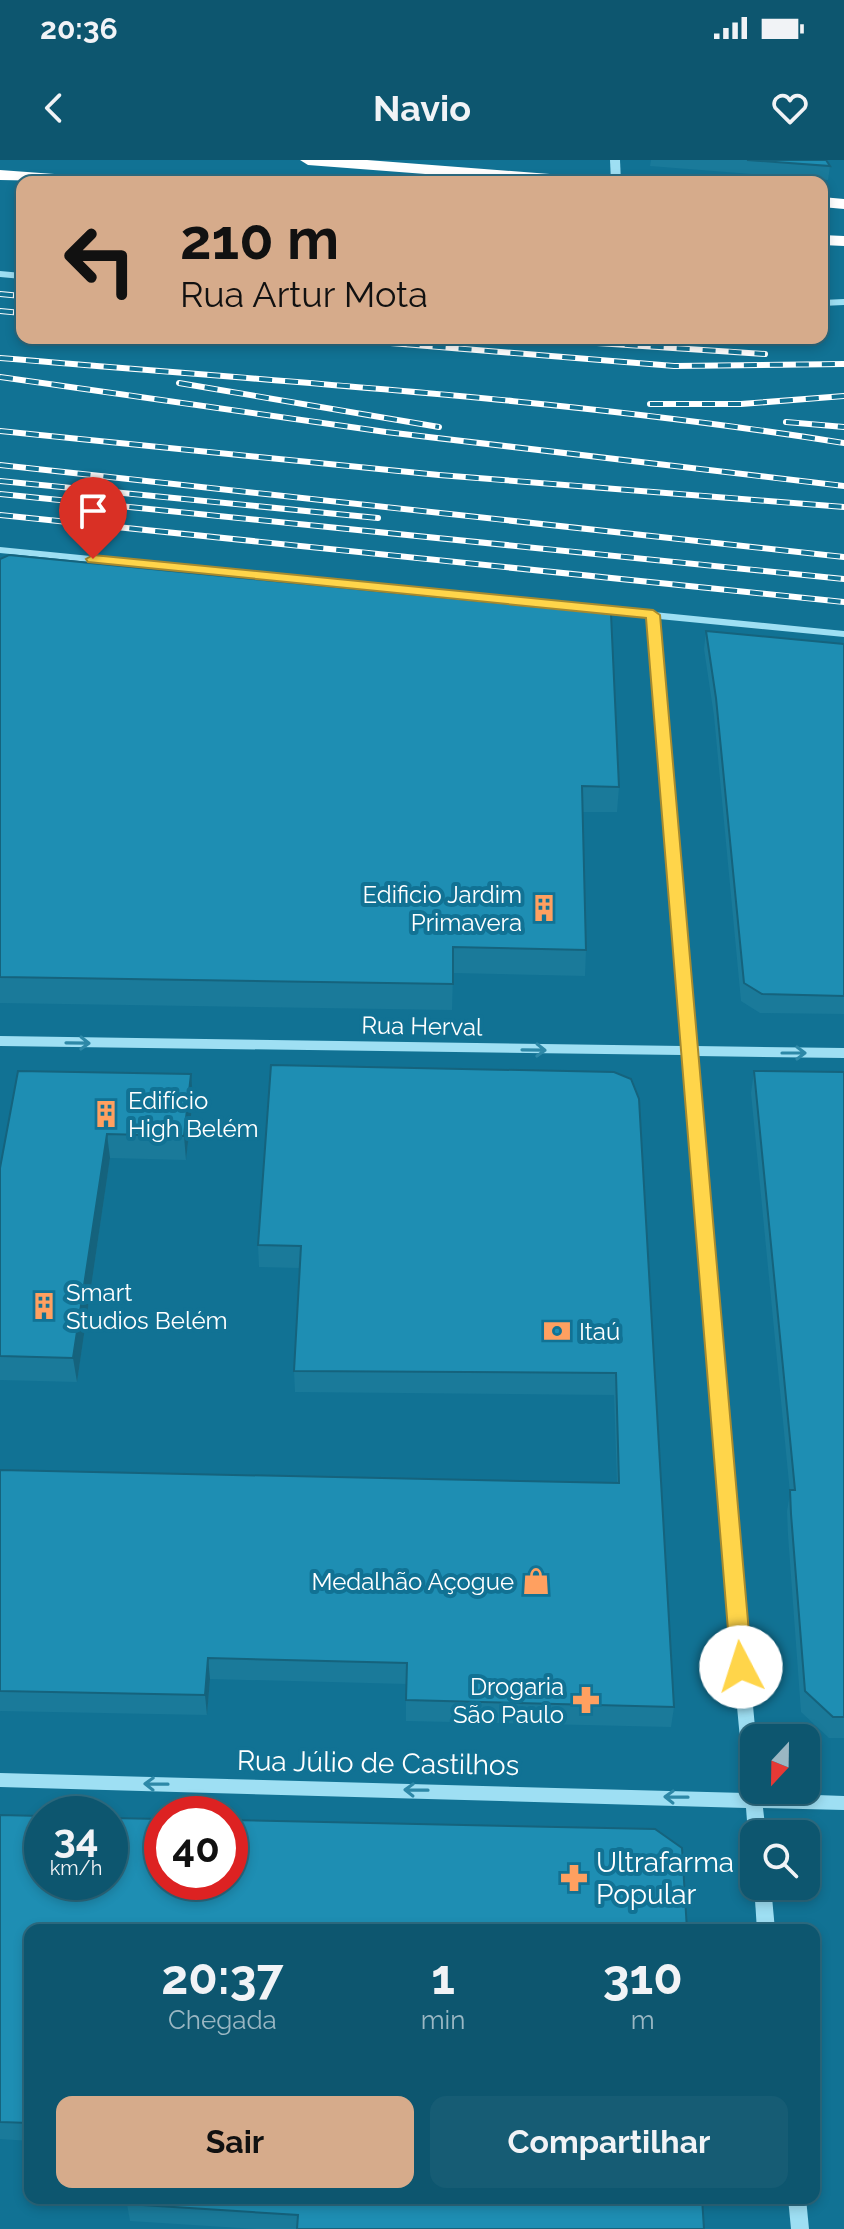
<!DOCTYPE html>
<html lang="pt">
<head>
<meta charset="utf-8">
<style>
	body { margin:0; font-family:Raleway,sans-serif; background:#165c74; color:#f1f3f6; height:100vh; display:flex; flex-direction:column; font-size:30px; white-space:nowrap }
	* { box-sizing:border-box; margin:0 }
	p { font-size:26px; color:#9ab7c3 }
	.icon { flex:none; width:44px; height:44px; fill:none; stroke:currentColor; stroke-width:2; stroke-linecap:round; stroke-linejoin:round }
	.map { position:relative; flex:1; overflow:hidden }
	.sheet { position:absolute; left:24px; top:1764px; width:796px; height:280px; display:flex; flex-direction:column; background:#0d566f; border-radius:16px; box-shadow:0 4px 12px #0003,0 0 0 2px #2d6c82 }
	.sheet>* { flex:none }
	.guide { position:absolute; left:16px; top:16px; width:812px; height:168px; border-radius:16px; box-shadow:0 4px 12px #0003,0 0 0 2px #2d6c82; background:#d6ab8b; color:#111; overflow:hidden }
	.needle { width:52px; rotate:202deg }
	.fabs { position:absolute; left:740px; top:1564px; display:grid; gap:16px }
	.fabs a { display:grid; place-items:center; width:80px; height:80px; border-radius:16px; background:#0d566f; box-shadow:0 4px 12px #0003,0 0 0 2px #2d6c82; font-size:40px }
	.speed { position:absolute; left:24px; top:1636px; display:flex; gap:16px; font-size:40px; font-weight:700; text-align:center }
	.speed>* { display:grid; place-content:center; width:104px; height:104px; border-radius:50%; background:#0d566f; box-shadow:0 4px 12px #0003,0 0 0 2px #2d6c82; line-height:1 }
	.speed small { font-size:20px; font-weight:400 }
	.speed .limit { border:12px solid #d22; background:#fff; color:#111 }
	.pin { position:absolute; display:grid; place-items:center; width:68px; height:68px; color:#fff; margin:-82px -34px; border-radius:50% 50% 50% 0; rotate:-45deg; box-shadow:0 0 8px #0007 }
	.pin .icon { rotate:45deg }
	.me { position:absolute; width:88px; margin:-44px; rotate:355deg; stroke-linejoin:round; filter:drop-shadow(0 0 6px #0008) }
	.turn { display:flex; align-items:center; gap:28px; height:168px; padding:0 32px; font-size:36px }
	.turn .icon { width:104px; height:104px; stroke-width:2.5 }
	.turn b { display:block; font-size:56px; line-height:68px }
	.eta { display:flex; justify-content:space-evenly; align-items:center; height:136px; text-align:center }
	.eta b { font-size:48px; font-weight:700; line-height:56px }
	.action { display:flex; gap:16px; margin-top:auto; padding:16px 32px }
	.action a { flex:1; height:92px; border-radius:16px; background:#d6ab8b; color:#111; font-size:32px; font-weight:700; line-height:92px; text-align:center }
	.action a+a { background:#165c74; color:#f1f3f6 }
	.status { display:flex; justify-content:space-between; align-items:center; height:56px; padding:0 40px; background:#0d566f; direction:ltr }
	.status svg { height:22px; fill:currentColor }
	header { display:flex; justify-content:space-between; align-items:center; height:104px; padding:0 32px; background:#0d566f; font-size:36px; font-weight:700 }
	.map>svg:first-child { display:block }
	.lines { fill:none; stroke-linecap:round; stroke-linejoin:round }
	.minor { fill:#9edff3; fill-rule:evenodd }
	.highway { fill:#fff; fill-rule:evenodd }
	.rail-casing { stroke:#fff; stroke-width:6 }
	.rail { stroke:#117294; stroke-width:4; stroke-dasharray:13; stroke-linecap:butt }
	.wall { fill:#1a7a9a }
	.shaded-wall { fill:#15637d }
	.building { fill:#1e8eb3; stroke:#15637d; stroke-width:2 }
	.oneway { stroke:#2d88a7 }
	.route { fill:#ffd54a; stroke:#a68a30; stroke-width:2 }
	.labels { text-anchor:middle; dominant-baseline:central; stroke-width:8; stroke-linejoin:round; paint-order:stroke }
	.poi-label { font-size:24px; fill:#fff; stroke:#117294; text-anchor:end }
	.street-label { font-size:24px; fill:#fff; stroke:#117294 }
	.near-street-label { font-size:28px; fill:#fff; stroke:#117294 }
	.near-poi-label { font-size:28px; fill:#fff; stroke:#117294; text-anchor:start }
</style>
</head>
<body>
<div class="status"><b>20:36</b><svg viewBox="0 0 49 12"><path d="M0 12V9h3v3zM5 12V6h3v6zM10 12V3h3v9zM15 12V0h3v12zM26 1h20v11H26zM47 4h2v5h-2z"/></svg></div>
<header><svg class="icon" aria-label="back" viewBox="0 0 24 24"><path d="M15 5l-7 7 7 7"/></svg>Navio<svg class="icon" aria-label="heart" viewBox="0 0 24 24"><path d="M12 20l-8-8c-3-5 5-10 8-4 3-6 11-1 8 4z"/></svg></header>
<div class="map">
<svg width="844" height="2069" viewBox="0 0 844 2069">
	<rect width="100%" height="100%" fill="#117294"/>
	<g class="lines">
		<!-- minor -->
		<g class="minor">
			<polygon points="610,0 620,0 621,22 611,22"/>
			<polygon points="0,111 22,113 22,119 0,117"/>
			<polygon points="844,139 844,145 822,146 822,140"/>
			<polygon points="0,387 844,471 844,477 659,459 695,886 844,888 844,898 696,896 732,1320 756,1578 754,1578 754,1630 761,1630 762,1633 844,1636 844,1650 763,1648 766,1674 754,1674 754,1680 748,1674 746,1648 0,1627 0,1613 745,1633 716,1320 682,895 0,886 0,876 682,886 648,458 0,393"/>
			<polygon points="754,1725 771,1726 775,1770 757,1770"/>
			<polygon points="788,2038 806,2038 809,2069 791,2069"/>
		</g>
		<!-- highway -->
		<g class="highway">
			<polygon points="300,0 367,0 588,17 596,22 528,22 308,5"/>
			<polygon points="0,10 95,17 103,22 0,20"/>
			<polygon points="822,37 844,39 844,49 822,47"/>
			<polygon points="822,75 844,76 844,86 822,85"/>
		</g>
		<!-- rail casing -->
		<g class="rail-casing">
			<g id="rail">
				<polyline points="0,134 22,136"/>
				<polyline points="0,151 22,153"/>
				<polyline points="329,178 674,206 844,204"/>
				<polyline points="521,178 765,194"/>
				<path d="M0,198c282,24 564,40 844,85"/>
				<polyline points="0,217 386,272 844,326"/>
				<polyline points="179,223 439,267"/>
				<polyline points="650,244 741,244 844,236"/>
				<polyline points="786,262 844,267"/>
				<polyline points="0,271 439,315 844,347"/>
				<polyline points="0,305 844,397"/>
				<polyline points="0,321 378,358"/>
				<polyline points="0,334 844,419"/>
				<polyline points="0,355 844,442"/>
			</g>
		</g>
		<!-- rail -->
		<use href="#rail" class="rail"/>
	</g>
	<!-- wall -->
	<g class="wall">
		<polygon points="651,0 826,0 830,6 828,20 650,6"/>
		<polygon points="0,399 619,627 617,652 583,652 586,790 585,816 453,813 452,850 0,843"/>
		<polygon points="706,471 844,484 844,854 760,853 741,841 714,556 704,489"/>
		<polygon points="754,911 844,912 844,1578 829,1578 801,1552 788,1375 787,1351 790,1333 751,933"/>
		<polygon points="614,912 674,1547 671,1567 406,1561 406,1524 210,1519 207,1555 0,1551 0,1310 617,1323 614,1235 295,1232 294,1211 299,1108 259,1107 258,1085"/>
		<polygon points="193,938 186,1000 110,998 77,1222 0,1220 0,1008"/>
		<polygon points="0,1655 30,1770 30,1981 0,1979"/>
		<polygon points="127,2044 704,2069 256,2069 130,2061"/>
	</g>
	<!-- shaded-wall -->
	<g class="shaded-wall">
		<polygon points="191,914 193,938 186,1000 184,976"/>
		<polygon points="107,974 110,998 77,1222 73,1198"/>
		<polygon points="208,1498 210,1519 207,1555 205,1535"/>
	</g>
	<!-- building -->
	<g class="building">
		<polygon points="747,0 826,0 830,6"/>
		<polygon points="9,395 611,454 619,627 582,626 586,790 453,787 453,824 0,817 0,399"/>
		<polygon points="706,471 844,484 844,836 762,834 744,823 716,538"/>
		<polygon points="271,905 614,912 631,919 639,939 674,1547 406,1540 407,1503 208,1498 205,1535 0,1531 0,1310 619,1323 616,1213 294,1211 301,1086 258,1085"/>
		<polygon points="18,911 191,914 184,976 107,974 73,1198 0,1196 0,1008"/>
		<polygon points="754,911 844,912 844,1557 833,1557 805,1531 791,1354 790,1330 795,1330"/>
		<polygon points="0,1655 42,1656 42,1722 110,1722 110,1658 162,1659 162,1722 230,1722 230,1660 655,1669 682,1688 687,1770 30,1770 30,1963 0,1962"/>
		<polygon points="127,2038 702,2038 704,2069 297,2069 298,2055 127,2044"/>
	</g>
	<!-- one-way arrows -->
	<defs><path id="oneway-shaft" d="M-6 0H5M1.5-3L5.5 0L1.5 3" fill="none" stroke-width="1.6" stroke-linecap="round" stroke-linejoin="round" transform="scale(2)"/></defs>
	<g class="oneway">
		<use href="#oneway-shaft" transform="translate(78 883) rotate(1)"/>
		<use href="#oneway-shaft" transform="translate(534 890) rotate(1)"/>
		<use href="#oneway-shaft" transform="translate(794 893)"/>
		<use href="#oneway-shaft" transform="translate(156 1624) rotate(-179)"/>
		<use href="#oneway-shaft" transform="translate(416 1630) rotate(-179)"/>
		<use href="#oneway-shaft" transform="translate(676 1637) rotate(-179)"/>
	</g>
	<!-- route -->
	<polygon class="route" points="93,395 653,450 660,455 752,1507 749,1513 741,1516 734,1513 731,1507 646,458 88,402 86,399"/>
	<!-- icons -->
	<defs>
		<g id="building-bare" transform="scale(2.16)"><path d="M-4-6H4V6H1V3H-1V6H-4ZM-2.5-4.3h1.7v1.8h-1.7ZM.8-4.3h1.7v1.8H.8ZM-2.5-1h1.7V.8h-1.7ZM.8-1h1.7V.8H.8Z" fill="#ffa060" stroke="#117294" stroke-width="2.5" paint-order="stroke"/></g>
		<g id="bank-bare" transform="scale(2.16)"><path d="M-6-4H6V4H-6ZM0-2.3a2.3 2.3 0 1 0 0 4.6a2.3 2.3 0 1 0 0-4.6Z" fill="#ffa060" stroke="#117294" stroke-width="2.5" paint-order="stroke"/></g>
		<g id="shop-bare" transform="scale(2.16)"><path d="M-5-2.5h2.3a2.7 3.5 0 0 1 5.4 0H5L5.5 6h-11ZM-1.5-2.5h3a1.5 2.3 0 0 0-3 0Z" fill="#ffa060" stroke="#117294" stroke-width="2.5" paint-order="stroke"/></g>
		<g id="pharmacy-bare" transform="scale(2.16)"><path d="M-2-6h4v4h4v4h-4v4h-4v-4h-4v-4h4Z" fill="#ffa060" stroke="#117294" stroke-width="2.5" paint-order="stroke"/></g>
	</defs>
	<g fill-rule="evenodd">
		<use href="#building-bare" x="544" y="748"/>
		<use href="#building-bare" x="106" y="954"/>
		<use href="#building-bare" x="44" y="1146"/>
		<use href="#bank-bare" x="557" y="1171"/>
		<use href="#shop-bare" x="536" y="1421"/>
		<use href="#pharmacy-bare" x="586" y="1540"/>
		<use href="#pharmacy-bare" x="574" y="1718"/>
	</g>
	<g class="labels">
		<!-- poi labels -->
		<g class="poi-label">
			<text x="522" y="734">Edificio Jardim<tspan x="522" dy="28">Primavera</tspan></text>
			<text x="128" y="940" text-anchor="start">Edifício<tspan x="128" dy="28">High Belém</tspan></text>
			<text x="66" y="1132" text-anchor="start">Smart<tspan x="66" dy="28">Studios Belém</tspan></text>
			<text x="579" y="1171" text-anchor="start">Itaú</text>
			<text x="514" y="1421">Medalhão Açogue</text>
			<text x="564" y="1526">Drogaria<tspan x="564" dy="28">São Paulo</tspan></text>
		</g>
		<!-- street labels -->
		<g class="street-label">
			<text transform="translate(422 866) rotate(1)">Rua Herval</text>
		</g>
		<!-- near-street labels -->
		<g class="near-street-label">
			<text transform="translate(378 1603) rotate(1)">Rua Júlio de Castilhos</text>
		</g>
		<!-- near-poi labels -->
		<g class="near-poi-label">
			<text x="596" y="1702">Ultrafarma<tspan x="596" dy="32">Popular</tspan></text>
		</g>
	</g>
</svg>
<div class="fabs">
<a><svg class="needle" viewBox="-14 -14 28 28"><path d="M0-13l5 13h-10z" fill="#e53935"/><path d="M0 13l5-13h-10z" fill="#9ab7c3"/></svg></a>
<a><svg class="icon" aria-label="search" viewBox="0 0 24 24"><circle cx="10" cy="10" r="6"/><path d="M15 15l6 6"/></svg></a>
</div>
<div class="speed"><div>34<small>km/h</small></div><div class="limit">40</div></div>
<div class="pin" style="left:93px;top:399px;background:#d93025"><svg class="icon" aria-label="arrive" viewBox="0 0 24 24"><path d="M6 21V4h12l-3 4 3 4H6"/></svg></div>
<svg class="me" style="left:741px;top:1507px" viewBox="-20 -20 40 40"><circle r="19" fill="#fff"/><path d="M0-13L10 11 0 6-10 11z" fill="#ffd54a"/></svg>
<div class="guide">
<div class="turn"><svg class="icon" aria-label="left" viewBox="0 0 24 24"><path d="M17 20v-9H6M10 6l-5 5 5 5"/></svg><div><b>210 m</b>Rua Artur Mota</div></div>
</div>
<section class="sheet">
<div class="eta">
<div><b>20:37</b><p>Chegada</p></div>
<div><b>1</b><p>min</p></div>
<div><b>310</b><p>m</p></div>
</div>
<div class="action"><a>Sair</a><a>Compartilhar</a></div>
</section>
</div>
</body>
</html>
